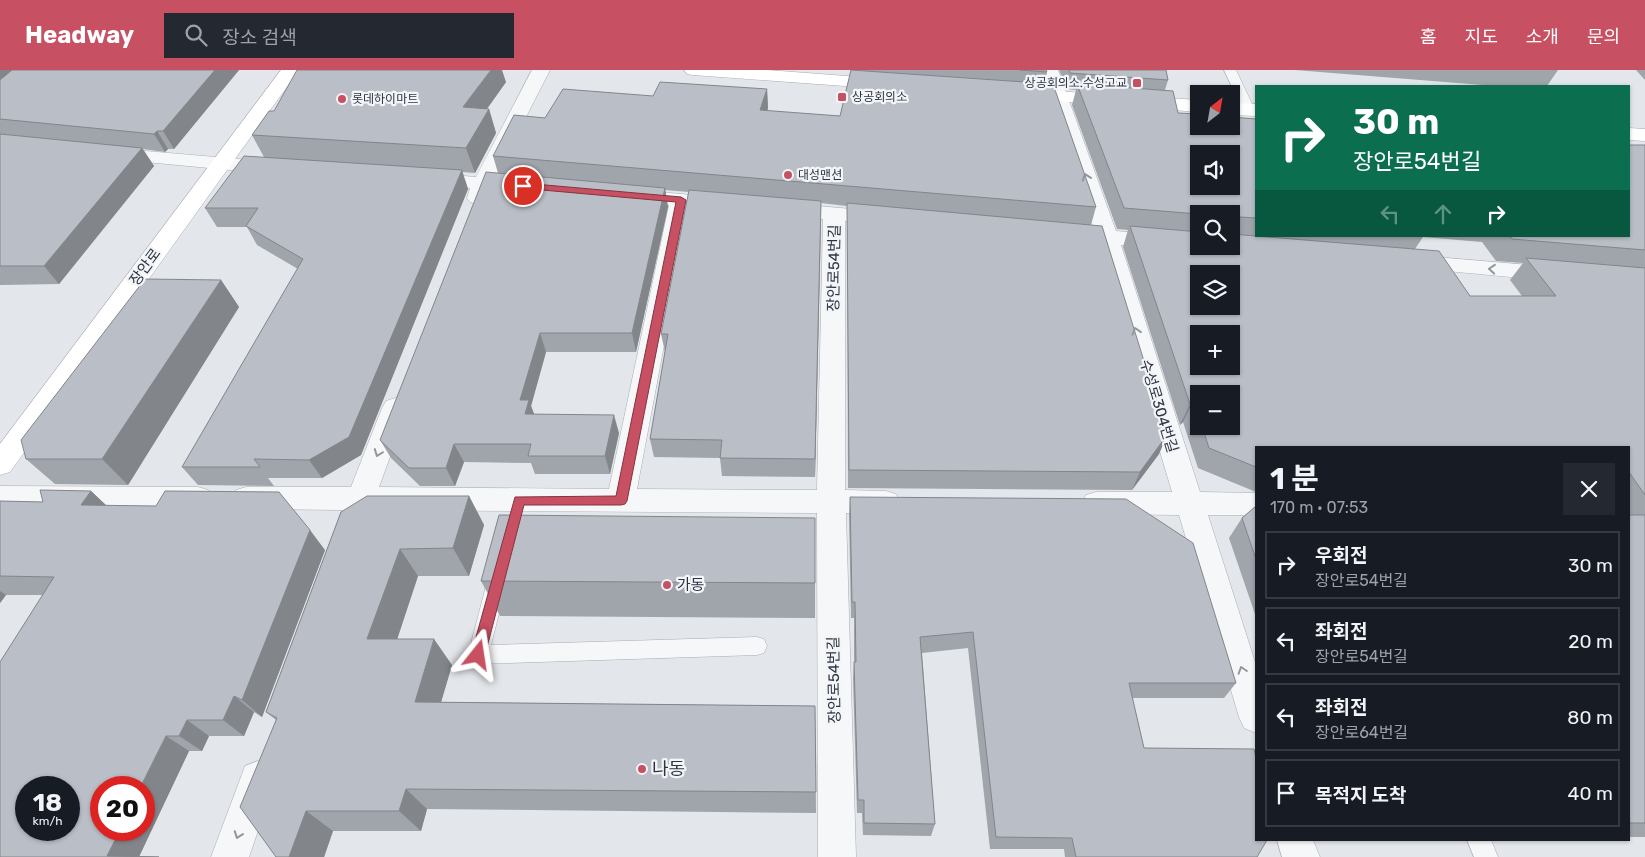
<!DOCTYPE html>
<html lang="ko">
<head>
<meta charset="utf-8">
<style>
	body { margin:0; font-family:Rubik,"Noto Sans KR",sans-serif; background:#242831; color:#f1f3f6; height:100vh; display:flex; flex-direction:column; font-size:19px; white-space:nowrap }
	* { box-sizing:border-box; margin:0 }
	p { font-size:16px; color:#9ea1a6 }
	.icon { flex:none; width:28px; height:28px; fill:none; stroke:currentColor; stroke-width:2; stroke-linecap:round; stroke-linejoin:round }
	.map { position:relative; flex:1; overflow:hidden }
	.sheet { position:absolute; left:1255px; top:376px; width:375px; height:395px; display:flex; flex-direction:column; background:#171b24; border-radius:0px; box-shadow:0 1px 4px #0004 }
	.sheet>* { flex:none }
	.top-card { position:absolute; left:1255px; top:15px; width:375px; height:152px; border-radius:0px; box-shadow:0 1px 4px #0004; background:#0b6e4f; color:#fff; overflow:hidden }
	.needle { width:32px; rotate:31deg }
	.fabs { position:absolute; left:1190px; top:15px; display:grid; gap:10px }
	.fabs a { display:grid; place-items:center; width:50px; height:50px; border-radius:0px; background:#171b24; box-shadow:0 1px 4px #0004; font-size:25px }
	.speed { position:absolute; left:15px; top:706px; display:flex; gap:10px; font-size:25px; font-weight:700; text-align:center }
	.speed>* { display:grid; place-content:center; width:65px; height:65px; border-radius:50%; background:#171b24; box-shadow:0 1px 4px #0004; line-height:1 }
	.speed small { font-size:12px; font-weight:400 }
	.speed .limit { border:8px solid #d22; background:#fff; color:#111 }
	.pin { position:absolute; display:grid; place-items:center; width:42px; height:42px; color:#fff; margin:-21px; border:2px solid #fff; border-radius:50%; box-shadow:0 1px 5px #0007 }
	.me { position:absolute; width:55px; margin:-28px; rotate:15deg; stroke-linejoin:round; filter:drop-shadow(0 0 4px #0008) }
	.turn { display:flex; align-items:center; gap:18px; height:105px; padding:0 15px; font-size:22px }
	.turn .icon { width:65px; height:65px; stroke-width:2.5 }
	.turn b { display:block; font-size:35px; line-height:42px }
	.lanes { display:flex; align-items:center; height:48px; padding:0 15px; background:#0003; justify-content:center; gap:25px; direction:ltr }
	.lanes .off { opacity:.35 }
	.round { display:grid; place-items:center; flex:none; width:52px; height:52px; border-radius:0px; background:#242831 }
	.overview { display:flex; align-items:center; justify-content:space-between; height:85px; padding:0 15px }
	h1 { font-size:30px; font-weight:700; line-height:38px }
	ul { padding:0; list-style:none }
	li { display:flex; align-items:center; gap:15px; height:68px; margin:0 10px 8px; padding:0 5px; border:2px solid #363941; border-radius:0px }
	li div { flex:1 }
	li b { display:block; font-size:19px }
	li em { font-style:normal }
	header { display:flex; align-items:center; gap:30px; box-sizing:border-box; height:70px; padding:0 25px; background:#c85063; color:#fff }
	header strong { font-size:24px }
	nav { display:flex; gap:28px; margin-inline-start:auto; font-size:18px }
	.search { width:350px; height:45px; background:#242831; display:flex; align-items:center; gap:12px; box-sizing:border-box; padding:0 18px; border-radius:0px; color:#9ea1a6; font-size:19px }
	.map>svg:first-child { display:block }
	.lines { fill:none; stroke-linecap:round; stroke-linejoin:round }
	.lane-casing { stroke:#a8adb4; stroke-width:1 }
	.street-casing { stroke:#a8adb4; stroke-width:1 }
	.secondary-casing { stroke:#a8adb4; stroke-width:1 }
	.lane { fill:#f6f7f9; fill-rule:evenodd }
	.street { fill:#f6f7f9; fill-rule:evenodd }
	.secondary { fill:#fff; fill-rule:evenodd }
	.wall { fill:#a0a4ab; fill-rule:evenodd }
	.shaded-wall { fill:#82868b }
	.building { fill:#babfc7; stroke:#82868b; fill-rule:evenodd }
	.oneway { stroke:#91969e }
	.route { fill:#c85063; stroke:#823440 }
	.poi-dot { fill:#c85063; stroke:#f3f5f8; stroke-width:2 }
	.labels { text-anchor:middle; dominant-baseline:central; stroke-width:4.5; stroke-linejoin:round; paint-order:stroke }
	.far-poi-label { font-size:12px; fill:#2c3442; stroke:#f3f5f8; text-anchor:start }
	.street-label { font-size:15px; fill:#2c3442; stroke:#f3f5f8 }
	.poi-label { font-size:15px; fill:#2c3442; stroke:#f3f5f8; text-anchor:start }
	.near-poi-label { font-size:18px; fill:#2c3442; stroke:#f3f5f8; text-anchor:start }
</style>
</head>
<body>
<header>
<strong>Headway</strong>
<div class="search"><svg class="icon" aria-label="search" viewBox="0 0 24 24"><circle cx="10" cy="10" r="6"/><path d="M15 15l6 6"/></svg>장소 검색</div>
<nav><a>홈</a><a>지도</a><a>소개</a><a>문의</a></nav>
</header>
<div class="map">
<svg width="1645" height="787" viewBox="0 0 1645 787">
	<rect width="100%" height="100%" fill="#e3e6ea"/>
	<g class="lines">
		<!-- lane casing -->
		<g class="lane-casing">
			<g id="lane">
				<polygon points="1224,0 1236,0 1255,40 1253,43 1245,43 1243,40"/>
				<polygon points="498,500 505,502 508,508 491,575 757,567 764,569 767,576 764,583 757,585 478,594 471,592 468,585 488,508 491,502"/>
				<polygon points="1467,770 1491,770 1498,787 1474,787"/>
			</g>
		</g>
		<!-- street casing -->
		<g class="street-casing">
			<g id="street">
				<polygon points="532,0 550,0 495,108 526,112 529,116 526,120 519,122 490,120 484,132 477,134 470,132 467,128 470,118 420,113 417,109 420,105 427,103 476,107"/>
				<polygon points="1040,0 1058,0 1116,161 1199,168 1199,176 1209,176 1207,180 1199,182 1121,175 1200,422 1256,423 1256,445 1208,445 1256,595 1256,663 1244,658 1239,647 1179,445 1096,444 1086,441 1082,433 1086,425 1096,422 1172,422 1098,173 1060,169 1057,164 1060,159 1068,157 1094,159"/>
				<polygon points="111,78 272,92 279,94 282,98 279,102 272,104 104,88 101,84 104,80"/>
				<polygon points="629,119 723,128 730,130 733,134 730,138 723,140 690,137 637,419 817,420 823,149 777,143 773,139 777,135 784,133 885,142 893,143 896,148 893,153 885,154 845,151 845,420 886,421 896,424 900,432 896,440 886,443 846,443 856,787 818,787 817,443 370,440 364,453 354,457 344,453 340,445 342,440 246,439 236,436 232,428 236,420 246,417 351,417 382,338 386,331 395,328 404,331 408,338 379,417 609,419 669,135 622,129 619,125 622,121"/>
				<polygon points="1412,185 1554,197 1562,199 1565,204 1562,209 1554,211 1404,197 1401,192 1404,187"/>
				<polygon points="0,416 198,417 208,420 212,428 208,436 198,439 0,438"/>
				<polygon points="258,691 271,696 276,709 249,787 211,787 245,696"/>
				<polygon points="1277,770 1313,770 1320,787 1282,787"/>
			</g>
		</g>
		<!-- secondary casing -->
		<g class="secondary-casing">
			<g id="secondary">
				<polygon points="281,0 299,0 10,402 0,405 0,374"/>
				<polygon points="684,0 767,0 886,9 892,10 895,14 892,18 886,19 693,5 687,4"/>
				<polygon points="1021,19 1199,30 1199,42 1015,28 1012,24 1015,20"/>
				<polygon points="1231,33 1256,34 1256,46 1231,45"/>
				<polygon points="1629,58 1645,59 1645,71 1629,70"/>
			</g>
		</g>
		<!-- lane -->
		<use href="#lane" class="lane"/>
		<!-- street -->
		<use href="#street" class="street"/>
		<!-- secondary -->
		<use href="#secondary" class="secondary"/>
	</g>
	<!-- wall -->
	<g class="wall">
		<polygon points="0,0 239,0 174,79 168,79 165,82 143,79 154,96 59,214 0,215"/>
		<polygon points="851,0 1046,0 1047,2 1045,13 1096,137 1091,155 1167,365 1159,384 1132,420 848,418 847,136 821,133 815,407 722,406 720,388 654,387 650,369 665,282 661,264 689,122 665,120 668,137 636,282 546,282 531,336 534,344 619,363 610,404 535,404 531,393 464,392 455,416 420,416 391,388 380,370 498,103 493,86 545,48 653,26 767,19 768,38 767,41 840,46"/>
		<path d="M1059,0h107l2,10 -3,10 13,23 78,6v117h373l16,-91v692h-16v-389h-373v44l-58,-24 -15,-46 -3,3 -57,-178 5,-17 -11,-1 -45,-124 4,-15 -9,-1zM1199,144h32v32h-32zM1423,167l59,5 14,19 27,2 -13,17 12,16h-52l-55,-47zM1199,324l32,32h-32z"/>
		<polygon points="1295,0 1558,0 1547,16 1495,16"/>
		<polygon points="1636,0 1645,0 1645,10"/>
		<polygon points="506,12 487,39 489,39 496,63 475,103 462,102 468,119 361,385 322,408 268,408 274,416 198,415 182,397 298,199 257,175 247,157 217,157 205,138 264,87 252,65 274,41"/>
		<polygon points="221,210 239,237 128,415 55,414 26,389"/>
		<polygon points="91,421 106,435 325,480 262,647 254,642 244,666 209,666 202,681 189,681 139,786 160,787 0,787 43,525 6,525 0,533 0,431 43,432"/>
		<polygon points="469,426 484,455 469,506 418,506 397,569 452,595 441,632 815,636 816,743 427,739 421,761 333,761 324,787 276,787 276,650 266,642 341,442"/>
		<polygon points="850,427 1236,613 1224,628 1132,628 1144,678 1257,787 1065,787 1064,779 990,779 968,578 922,583 935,754 931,766 863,765 862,743 857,743 853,608 854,592 854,548 851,548 849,445"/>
		<polygon points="1256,436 1256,547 1229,468 1242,448"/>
		<polygon points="815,448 815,548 500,546 481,511"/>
	</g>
	<!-- shaded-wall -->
	<g class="shaded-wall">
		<polygon points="0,0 19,0 0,17"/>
		<polygon points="215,0 239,0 174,79 163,61"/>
		<polygon points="491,0 502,0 506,12 471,61 463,37"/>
		<polygon points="767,19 768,38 761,60 760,40"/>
		<polygon points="489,39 496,63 475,103 466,78"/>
		<polygon points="157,61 168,79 165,82 154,64"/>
		<polygon points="142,78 154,96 59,214 44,196"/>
		<polygon points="462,100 468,119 361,385 322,408 309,390"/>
		<polygon points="665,118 668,137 636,282 632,263"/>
		<polygon points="821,131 821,150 815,407 815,389"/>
		<polygon points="221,210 239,237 128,415 102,389"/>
		<polygon points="540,263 546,282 531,336 536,349 532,362 520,330"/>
		<polygon points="1193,331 1183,352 1180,355 1190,334"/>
		<polygon points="614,345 619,363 610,404 605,386"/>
		<polygon points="1167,365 1159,384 1132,420 1140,402"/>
		<polygon points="454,374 464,392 455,416 446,398"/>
		<polygon points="91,421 112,441 81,435"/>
		<polygon points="469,426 484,455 469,506 453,478"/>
		<polygon points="310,460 325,480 262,647 242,630"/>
		<polygon points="400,479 418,506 389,594 367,569"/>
		<polygon points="0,521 6,525 0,533"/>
		<polygon points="434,569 452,595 434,656 415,632"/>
		<polygon points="234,626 254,642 244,666 223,650"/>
		<polygon points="187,650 209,666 202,681 179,666"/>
		<polygon points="166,666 189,681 139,787 107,786 120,760 144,760 144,718 140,718"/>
		<polygon points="406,719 427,739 421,761 399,741"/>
		<polygon points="306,741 333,761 324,787 289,787"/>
	</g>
	<!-- building -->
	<g class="building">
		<polygon points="12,0 215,0 163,61 157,61 154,64 0,49 0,10"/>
		<polygon points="297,0 491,0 463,37 489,39 466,78 252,65 269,41 274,41"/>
		<polygon points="851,0 1053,14 1096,137 493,86 514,45 545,48 563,19 653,26 660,12 767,19 760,40 840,46"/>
		<polygon points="1020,0 1046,0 1047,2"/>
		<polygon points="1069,0 1166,0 1168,10 1070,3"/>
		<path d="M1077,14l96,7 5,22 21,1v12h32v-9l25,2v99l-16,-1 -2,6h-7v-9h-32l-75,-6zM1199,84h32v32h-32z"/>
		<polygon points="0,64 142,78 44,196 0,196"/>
		<polygon points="1629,75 1645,75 1645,180 1512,169 1510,166 1629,166"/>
		<polygon points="244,86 462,100 349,367 309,390 254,389 260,397 182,397 303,189 246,156 258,138 205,138"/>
		<polygon points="486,102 665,118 632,263 540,263 520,330 529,330 525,344 614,345 605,386 528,386 531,374 454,374 446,398 409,398 380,370"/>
		<polygon points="689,120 821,131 815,389 720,388 722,370 650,369 668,264 661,264"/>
		<polygon points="847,133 1102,156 1167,365 1140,402 849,400"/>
		<path d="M1130,156l69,6v14h32v-12l208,17 31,45h86l-30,-38 119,10v227l-16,-23v-24h-373v19l-47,-19 -7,-22h29v-32h-32v23l-6,-16 -3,3zM1199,204h32v32h-32zM1199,264h32v32h-32z"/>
		<polygon points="145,209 221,210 102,389 26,389 21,370"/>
		<path d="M40,420l51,1 -10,14 75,1 9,-15 114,1 31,38 -68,170 -8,-4 -11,24h-36l-8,16h-13l-26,52h-39v42h19l-13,26 52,1h-159v-195l54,-85 -54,-1v-75l43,1zM26,718h43v42h-43z"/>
		<polygon points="367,426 469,426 453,478 400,479 367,569 434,569 415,632 815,636 816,722 406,719 399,741 306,741 289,787 276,787 240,737 277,648 266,642 341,442"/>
		<polygon points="850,427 1126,429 1193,473 1236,613 1129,613 1144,678 1254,679 1256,688 1256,770 1267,770 1257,787 1076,787 1072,768 996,767 973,562 920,567 935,754 864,753 864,730 858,730 854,592 856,592 855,532 852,532"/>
		<polygon points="1256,436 1256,489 1242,448"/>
		<polygon points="499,445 815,448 815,513 481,511"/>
		<rect x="1629" y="445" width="16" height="308"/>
	</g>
	<!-- one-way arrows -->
	<defs><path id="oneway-chevron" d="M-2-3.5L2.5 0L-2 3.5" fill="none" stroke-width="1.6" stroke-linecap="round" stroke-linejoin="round" transform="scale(1.25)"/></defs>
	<g class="oneway">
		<use href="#oneway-chevron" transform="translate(1086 107) rotate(-109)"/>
		<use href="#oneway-chevron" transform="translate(1492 199) rotate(-175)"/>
		<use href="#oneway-chevron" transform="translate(1136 261) rotate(-107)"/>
		<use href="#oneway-chevron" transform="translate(378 383) rotate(111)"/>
		<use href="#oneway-chevron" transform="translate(1242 600) rotate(-108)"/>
		<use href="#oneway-chevron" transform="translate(238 765) rotate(110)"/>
	</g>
	<!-- route -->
	<polygon class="route" points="523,113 681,127 686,130 627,431 625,434 621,435 524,435 485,585 483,589 478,591 473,589 471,585 515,427 616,426 676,132 520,118 520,114"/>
	<!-- markers -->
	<g class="poi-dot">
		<rect x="1132" y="8" width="10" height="10" rx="2.5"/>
		<rect x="837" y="22" width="10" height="10" rx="2.5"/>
		<circle cx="342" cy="29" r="5"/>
		<circle cx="788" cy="105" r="5"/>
		<circle cx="667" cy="515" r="5"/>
		<circle cx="642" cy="699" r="5"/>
	</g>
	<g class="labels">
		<!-- far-poi labels -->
		<g class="far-poi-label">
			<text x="1127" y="13" text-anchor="end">상공회의소.수성고교</text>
			<text x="852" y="27">상공회의소</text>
			<text x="352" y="29">롯데하이마트</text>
			<text x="798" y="105">대성맨션</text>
		</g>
		<!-- street labels -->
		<g class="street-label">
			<text transform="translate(145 197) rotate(-54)">장안로</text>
			<text transform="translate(834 198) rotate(-89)">장안로54번길</text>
			<text transform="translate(1159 336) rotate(73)">수성로304번길</text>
			<text transform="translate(834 610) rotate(-91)">장안로54번길</text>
		</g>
		<!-- poi labels -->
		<g class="poi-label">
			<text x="677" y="515">가동</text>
		</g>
		<!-- near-poi labels -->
		<g class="near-poi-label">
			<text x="652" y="699">나동</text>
		</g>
	</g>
</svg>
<div class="fabs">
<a><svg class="needle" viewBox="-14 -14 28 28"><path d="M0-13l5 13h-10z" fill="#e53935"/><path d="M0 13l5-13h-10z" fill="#9ea1a6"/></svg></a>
<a><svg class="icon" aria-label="sound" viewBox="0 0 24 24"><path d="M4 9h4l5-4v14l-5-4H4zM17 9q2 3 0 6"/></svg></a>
<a><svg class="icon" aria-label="search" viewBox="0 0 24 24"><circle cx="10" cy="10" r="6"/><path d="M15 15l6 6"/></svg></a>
<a><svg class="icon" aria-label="layers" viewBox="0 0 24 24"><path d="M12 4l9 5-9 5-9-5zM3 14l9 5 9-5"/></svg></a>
<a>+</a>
<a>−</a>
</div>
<div class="speed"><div>18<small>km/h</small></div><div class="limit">20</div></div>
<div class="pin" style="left:523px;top:116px;background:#d93025"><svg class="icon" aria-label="arrive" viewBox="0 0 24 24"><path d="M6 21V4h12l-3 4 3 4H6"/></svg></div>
<svg class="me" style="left:478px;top:585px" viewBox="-20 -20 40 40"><path d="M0-17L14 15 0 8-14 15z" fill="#c85063" stroke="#fff" stroke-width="4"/></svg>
<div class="top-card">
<div class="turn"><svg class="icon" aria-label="right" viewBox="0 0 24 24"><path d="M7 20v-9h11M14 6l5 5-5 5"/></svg><div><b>30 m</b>장안로54번길</div></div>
<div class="lanes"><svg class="icon off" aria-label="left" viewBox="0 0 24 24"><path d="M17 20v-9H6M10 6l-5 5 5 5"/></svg><svg class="icon off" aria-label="ahead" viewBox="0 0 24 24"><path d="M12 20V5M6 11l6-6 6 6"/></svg><svg class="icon" aria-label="right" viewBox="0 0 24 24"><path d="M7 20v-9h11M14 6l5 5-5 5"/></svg></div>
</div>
<section class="sheet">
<div class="overview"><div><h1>1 분</h1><p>170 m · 07:53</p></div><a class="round"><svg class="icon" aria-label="close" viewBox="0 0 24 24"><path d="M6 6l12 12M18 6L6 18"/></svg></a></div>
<ul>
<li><svg class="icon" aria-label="right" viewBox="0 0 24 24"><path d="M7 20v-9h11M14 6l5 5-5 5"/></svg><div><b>우회전</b><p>장안로54번길</p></div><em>30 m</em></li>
<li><svg class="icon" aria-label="left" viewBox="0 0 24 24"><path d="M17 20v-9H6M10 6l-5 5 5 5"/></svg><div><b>좌회전</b><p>장안로54번길</p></div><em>20 m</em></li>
<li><svg class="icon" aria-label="left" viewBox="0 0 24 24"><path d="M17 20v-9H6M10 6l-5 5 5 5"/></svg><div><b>좌회전</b><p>장안로64번길</p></div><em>80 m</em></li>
<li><svg class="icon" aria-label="arrive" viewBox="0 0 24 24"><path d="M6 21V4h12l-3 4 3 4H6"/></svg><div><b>목적지 도착</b></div><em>40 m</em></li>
</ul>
</section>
</div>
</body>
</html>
